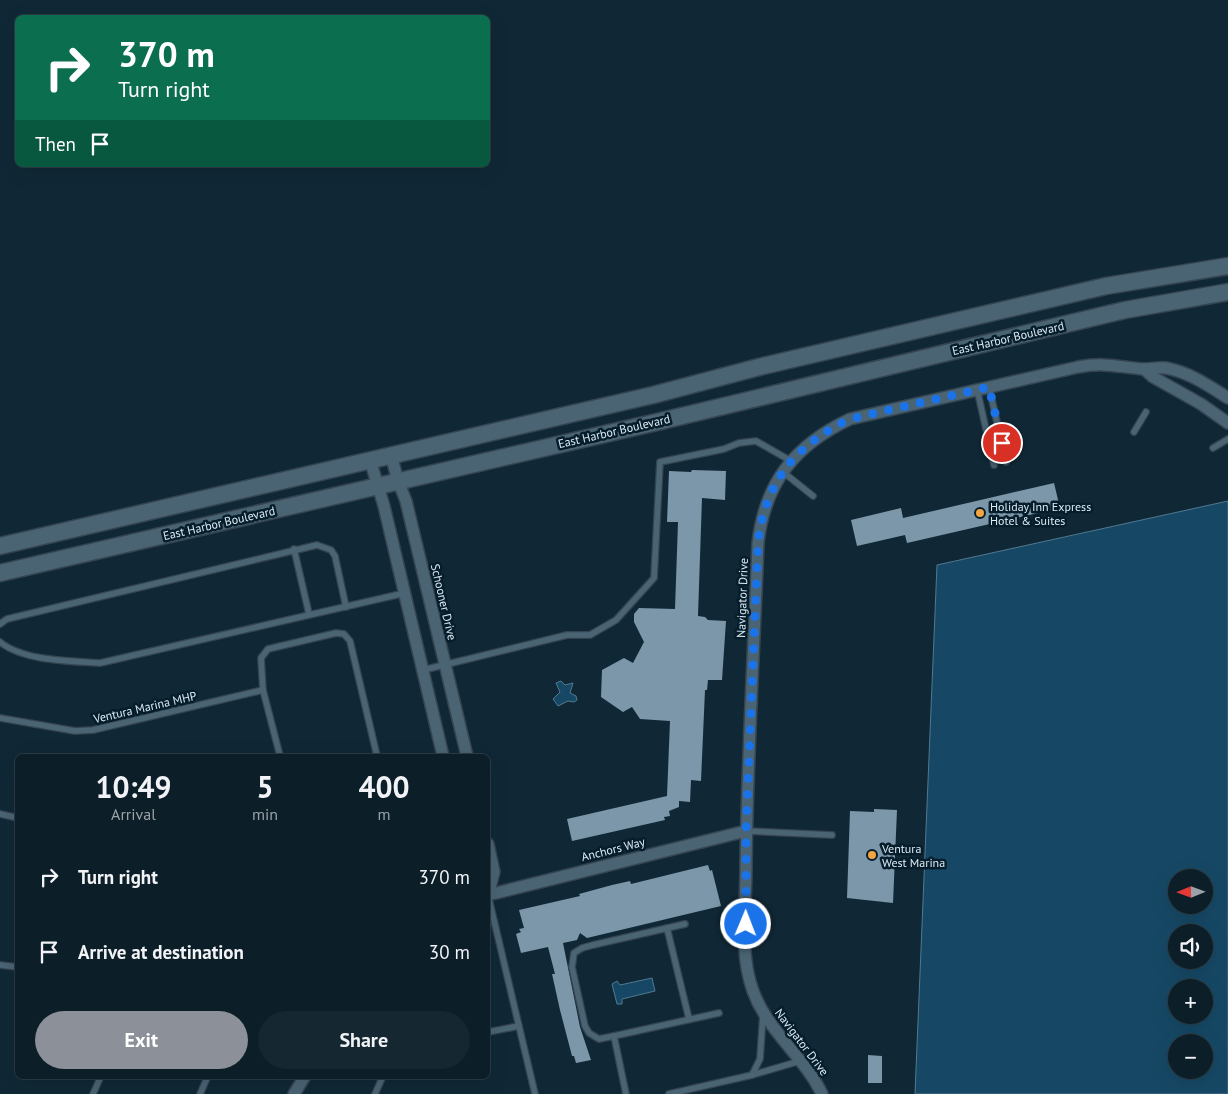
<!DOCTYPE html>
<html lang="en">
<head>
<meta charset="utf-8">
<style>
	body { margin:0; font-family:"PT Sans",sans-serif; background:#152730; color:#f1f3f6; height:100vh; display:flex; flex-direction:column; font-size:19px; white-space:nowrap }
	* { box-sizing:border-box; margin:0 }
	p { font-size:16px; color:#9aa2a8 }
	.icon { flex:none; width:28px; height:28px; fill:none; stroke:currentColor; stroke-width:2; stroke-linecap:round; stroke-linejoin:round }
	.map { position:relative; flex:1; overflow:hidden }
	.drawer { position:absolute; left:15px; top:754px; width:475px; height:325px; display:flex; flex-direction:column; background:#0c1e28; border-radius:8px; box-shadow:0 5px 20px #0002,0 0 0 1px #2c3c45 }
	.drawer>* { flex:none }
	.banner { position:absolute; left:15px; top:15px; width:475px; height:152px; border-radius:8px; box-shadow:0 5px 20px #0002,0 0 0 1px #2c3c45; background:#0b6e4f; color:#fff; overflow:hidden }
	.needle { width:32px; rotate:269deg }
	.controls { position:absolute; left:1168px; top:869px; display:grid; gap:10px }
	.controls a { display:grid; place-items:center; width:45px; height:45px; border-radius:50%; background:#0c1e28; box-shadow:0 5px 20px #0002,0 0 0 1px #2c3c45; font-size:25px }
	.pin { position:absolute; display:grid; place-items:center; width:42px; height:42px; color:#fff; margin:-21px; border:2px solid #fff; border-radius:50%; box-shadow:0 1px 5px #0007 }
	.me { position:absolute; width:55px; margin:-28px; rotate:1deg; stroke-linejoin:round; filter:drop-shadow(0 0 4px #0008) }
	.turn { display:flex; align-items:center; gap:18px; height:105px; padding:0 20px; font-size:22px }
	.turn .icon { width:65px; height:65px; stroke-width:2.5 }
	.turn b { display:block; font-size:35px; line-height:42px }
	.then { display:flex; align-items:center; height:48px; padding:0 20px; background:#0003; gap:10px; font-size:19px }
	.eta { display:flex; justify-content:space-evenly; align-items:center; height:85px; text-align:center }
	.eta b { font-size:30px; font-weight:700; line-height:35px }
	.action { display:flex; gap:10px; margin-top:auto; padding:10px 20px }
	.action a { flex:1; height:58px; border-radius:30px; background:#8c9099; color:#fff; font-size:20px; font-weight:700; line-height:58px; text-align:center }
	.action a+a { background:#152730; color:#f1f3f6 }
	ul { padding:0; list-style:none }
	li { display:flex; align-items:center; gap:15px; height:75px; padding:0 20px }
	li div { flex:1 }
	li b { display:block; font-size:19px }
	li em { font-style:normal }
	.map>svg:first-child { display:block }
	.water { fill:#164865; stroke:#517990; fill-rule:evenodd }
	.building { fill:#7c97a9 }
	.lines { fill:none; stroke-linecap:round; stroke-linejoin:round }
	.lane-casing { stroke:#354451; stroke-width:8 }
	.street-casing { stroke:#354451; stroke-width:14 }
	.secondary-casing { stroke:#354451; stroke-width:19 }
	.lane { stroke:#4a6474; stroke-width:5.5 }
	.street { stroke:#4a6474; stroke-width:11 }
	.secondary { stroke:#4a6474; stroke-width:16 }
	.route { stroke:#1a73e8; stroke-width:9; stroke-dasharray:0 16.2 }
	.poi-dot { fill:#f2a541; stroke:#061e2c; stroke-width:2 }
	.labels { text-anchor:middle; dominant-baseline:central; stroke-width:5; stroke-linejoin:round; paint-order:stroke }
	.street-label { font-size:12px; fill:#dceaf4; stroke:#061e2c }
	.poi-label { font-size:12px; fill:#dceaf4; stroke:#061e2c; text-anchor:start }
</style>
</head>
<body>
<div class="map">
<svg width="1228" height="1094" viewBox="0 0 1228 1094">
	<rect width="100%" height="100%" fill="#102836"/>
	<!-- water -->
	<g class="water">
		<path d="M1228,501v593h-313l22,-529zM1176,878h28v27h-28zM1176,932h28v28h-28zM1176,988h28v27h-28zM1176,1042h28v28h-28z"/>
		<polygon points="561,681 565,685 573,683 570,693 576,696 577,700 574,702 568,701 558,706 553,699 560,692 556,683"/>
		<polygon points="652,978 655,991 622,999 622,1004 617,1004 612,984 617,981 620,985"/>
	</g>
	<!-- building -->
	<g class="building">
		<polygon points="692,470 726,471 725,500 702,498 698,616 705,617 708,620 726,621 722,680 708,680 707,690 705,690 701,781 691,780 690,802 679,801 679,807 669,811 670,816 664,817 665,820 572,841 567,819 667,796 670,721 640,719 632,707 623,712 601,697 602,670 624,658 633,663 644,642 634,622 634,614 639,608 675,609 678,522 667,522 669,471 691,472"/>
		<polygon points="1054,483 1060,508 907,543 905,535 857,546 851,520 901,508 903,518"/>
		<polygon points="874,809 897,810 893,903 847,898 850,811 874,812"/>
		<polygon points="708,865 710,871 712,870 721,906 587,938 580,933 577,940 563,943 580,1027 591,1060 576,1063 574,1056 572,1056 560,1010 552,974 555,974 548,947 521,953 516,934 521,932 519,929 524,928 519,910 580,896 579,894 612,885 630,881 631,884"/>
		<polygon points="868,1055 882,1056 882,1083 868,1083"/>
	</g>
	<g class="lines">
		<!-- lane casing -->
		<g class="lane-casing">
			<g id="lane">
				<polyline points="989,387 1006,462"/>
				<polyline points="977,389 994,465"/>
				<polyline points="1134,432 1146,412"/>
				<polyline points="1213,448 1228,439"/>
				<polyline points="783,472 813,496"/>
				<polyline points="294,549 309,614"/>
				<polyline points="0,624 7,619 317,545 331,550 335,556 346,607"/>
				<path d="M0,642c23,19 71,19 100,21l305,-70"/>
				<polyline points="423,670 567,635 590,635 616,620 654,578 660,462 724,449 739,443 756,441 791,461"/>
				<polyline points="0,718 75,731 93,730 263,690"/>
				<polyline points="280,756 263,690 261,658 268,649 336,633 344,634 350,641 377,756"/>
				<polyline points="0,814 18,818"/>
				<polyline points="746,831 832,835"/>
				<polyline points="488,895 535,1094"/>
				<polyline points="667,928 689,1019"/>
				<polyline points="0,965 18,967"/>
				<polyline points="488,1032 519,1026"/>
				<polyline points="614,1036 719,1013"/>
				<polyline points="752,1075 760,1059 763,1014"/>
				<polyline points="93,1094 101,1076"/>
				<polyline points="200,1094 208,1076"/>
				<polyline points="375,1094 383,1076"/>
				<polyline points="626,1094 614,1036 599,1039 589,1033 585,1026 572,967 574,953 582,948 593,945 685,924"/>
				<polyline points="669,1094 752,1075 800,1061"/>
			</g>
		</g>
		<!-- street casing -->
		<g class="street-casing">
			<g id="street">
				<polyline points="1144,369 1153,377 1201,404 1228,423"/>
				<polyline points="391,455 398,481 406,501 467,756"/>
				<polyline points="370,460 384,506 443,756"/>
				<polyline points="488,844 494,872 488,895"/>
				<polyline points="488,895 746,831"/>
				<polyline points="294,1094 305,1076"/>
				<path d="M822,1094c-18,-38 -54,-62 -69,-103 -14,-38 -7,-83 -7,-123 1,-108 8,-217 12,-325 7,-61 37,-98 92,-124l228,-52c27,-5 40,0 65,2 8,0 16,-2 23,-1 23,4 43,18 62,30"/>
			</g>
		</g>
		<!-- secondary casing -->
		<g class="secondary-casing">
			<g id="secondary">
				<polyline points="0,546 653,395 759,367 1106,286 1228,266"/>
				<polyline points="0,573 657,422 1125,310 1228,292"/>
			</g>
		</g>
		<!-- lane -->
		<use href="#lane" class="lane"/>
		<!-- street -->
		<use href="#street" class="street"/>
		<!-- secondary -->
		<use href="#secondary" class="secondary"/>
	</g>
	<g class="lines">
		<!-- route -->
		<path class="route" d="M746,924v-93l12,-288c7,-61 37,-98 92,-124l139,-32 13,56"/>
	</g>
	<!-- markers -->
	<g class="poi-dot">
		<circle cx="980" cy="513" r="5"/>
		<circle cx="872" cy="855" r="5"/>
	</g>
	<g class="labels">
		<!-- street labels -->
		<g class="street-label">
			<text transform="translate(1008 338) rotate(-13)">East Harbor Boulevard</text>
			<text transform="translate(614 431) rotate(-13)">East Harbor Boulevard</text>
			<text transform="translate(219 523) rotate(-13)">East Harbor Boulevard</text>
			<text transform="translate(742 598) rotate(-88)">Navigator Drive</text>
			<text transform="translate(444 602) rotate(77)">Schooner Drive</text>
			<text transform="translate(145 707) rotate(-13)">Ventura Marina MHP</text>
			<text transform="translate(613 849) rotate(-14)">Anchors Way</text>
			<text transform="translate(802 1042) rotate(53)">Navigator Drive</text>
		</g>
		<!-- poi labels -->
		<g class="poi-label">
			<text x="990" y="506">Holiday Inn Express<tspan x="990" dy="14">Hotel &amp; Suites</tspan></text>
			<text x="882" y="848">Ventura<tspan x="882" dy="14">West Marina</tspan></text>
		</g>
	</g>
</svg>
<div class="controls">
<a><svg class="needle" viewBox="-14 -14 28 28"><path d="M0-13l5 13h-10z" fill="#e53935"/><path d="M0 13l5-13h-10z" fill="#9aa2a8"/></svg></a>
<a><svg class="icon" aria-label="sound" viewBox="0 0 24 24"><path d="M4 9h4l5-4v14l-5-4H4zM17 9q2 3 0 6"/></svg></a>
<a>+</a>
<a>−</a>
</div>
<div class="pin" style="left:1002px;top:443px;background:#d93025"><svg class="icon" aria-label="arrive" viewBox="0 0 24 24"><path d="M6 21V4h12l-3 4 3 4H6"/></svg></div>
<svg class="me" style="left:746px;top:924px" viewBox="-20 -20 40 40"><circle r="17" fill="#1a73e8" stroke="#fff" stroke-width="3"/><path d="M0-11L8 9 0 5-8 9z" fill="#fff"/></svg>
<div class="banner">
<div class="turn"><svg class="icon" aria-label="right" viewBox="0 0 24 24"><path d="M7 20v-9h11M14 6l5 5-5 5"/></svg><div><b>370 m</b>Turn right</div></div>
<div class="then">Then<svg class="icon" aria-label="arrive" viewBox="0 0 24 24"><path d="M6 21V4h12l-3 4 3 4H6"/></svg></div>
</div>
<section class="drawer">
<div class="eta">
<div><b>10:49</b><p>Arrival</p></div>
<div><b>5</b><p>min</p></div>
<div><b>400</b><p>m</p></div>
</div>
<ul>
<li><svg class="icon" aria-label="right" viewBox="0 0 24 24"><path d="M7 20v-9h11M14 6l5 5-5 5"/></svg><div><b>Turn right</b></div><em>370 m</em></li>
<li><svg class="icon" aria-label="arrive" viewBox="0 0 24 24"><path d="M6 21V4h12l-3 4 3 4H6"/></svg><div><b>Arrive at destination</b></div><em>30 m</em></li>
</ul>
<div class="action"><a>Exit</a><a>Share</a></div>
</section>
</div>
</body>
</html>
